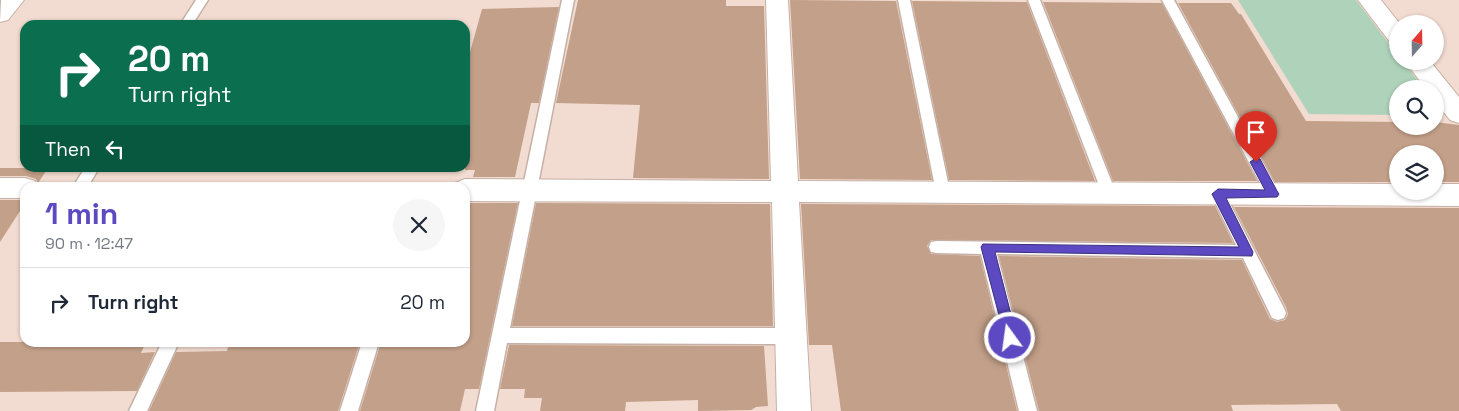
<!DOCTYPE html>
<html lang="en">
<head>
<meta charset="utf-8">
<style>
	body { margin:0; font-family:"Space Grotesk",sans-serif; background:#f6f6f7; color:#1f2937; height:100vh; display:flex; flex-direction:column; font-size:19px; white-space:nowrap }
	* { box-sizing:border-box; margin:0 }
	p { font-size:16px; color:#747a83 }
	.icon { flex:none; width:28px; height:28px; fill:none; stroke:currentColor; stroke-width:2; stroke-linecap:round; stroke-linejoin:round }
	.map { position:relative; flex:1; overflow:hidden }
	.drawer { position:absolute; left:20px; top:182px; width:450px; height:165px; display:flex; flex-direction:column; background:#fff; border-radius:15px; box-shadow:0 1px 4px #0004 }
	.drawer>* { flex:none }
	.hud { position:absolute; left:20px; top:20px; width:450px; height:152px; border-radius:15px; box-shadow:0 1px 4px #0004; background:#0b6e4f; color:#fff; overflow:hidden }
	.needle { width:32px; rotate:20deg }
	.controls { position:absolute; left:1389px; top:15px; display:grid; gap:10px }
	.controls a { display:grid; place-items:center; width:55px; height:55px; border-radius:50%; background:#fff; box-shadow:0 1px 4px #0004; font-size:25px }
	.pin { position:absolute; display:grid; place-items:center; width:42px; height:42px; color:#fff; margin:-51px -21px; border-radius:50% 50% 50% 0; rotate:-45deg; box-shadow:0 0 5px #0007 }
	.pin .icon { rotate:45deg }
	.me { position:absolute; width:55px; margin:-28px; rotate:346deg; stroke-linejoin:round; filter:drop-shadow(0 0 4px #0008) }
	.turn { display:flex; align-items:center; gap:18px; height:105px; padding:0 25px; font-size:22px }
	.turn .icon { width:65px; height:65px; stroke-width:2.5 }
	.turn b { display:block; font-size:35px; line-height:42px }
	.then { display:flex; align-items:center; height:48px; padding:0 25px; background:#0003; gap:10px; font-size:19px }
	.round { display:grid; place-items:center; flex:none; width:52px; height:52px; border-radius:26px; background:#f6f6f7 }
	.head { display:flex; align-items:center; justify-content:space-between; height:85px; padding:0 25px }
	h1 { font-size:30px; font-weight:700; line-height:38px; color:#5d49c1 }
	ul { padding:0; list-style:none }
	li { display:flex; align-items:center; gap:15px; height:70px; padding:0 25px; border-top:1px solid #e0e1e3 }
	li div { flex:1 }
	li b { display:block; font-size:19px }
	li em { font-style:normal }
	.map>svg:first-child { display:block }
	.green { fill:#afd2ba }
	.building { fill:#c3a089 }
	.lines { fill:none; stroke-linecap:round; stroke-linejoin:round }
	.service-casing { stroke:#c6b0a5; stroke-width:3 }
	.minor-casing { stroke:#c6b0a5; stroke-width:2 }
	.service { fill:#fff; fill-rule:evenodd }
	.minor { fill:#fff; fill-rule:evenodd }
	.route { fill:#5d49c1; stroke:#3c2f7d }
</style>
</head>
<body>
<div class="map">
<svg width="1459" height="411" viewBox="0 0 1459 411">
	<rect width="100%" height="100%" fill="#f2dbd0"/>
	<!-- green -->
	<polygon class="green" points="1238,0 1356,0 1397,54 1398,61 1403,61 1424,89 1398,89 1397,115 1309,114"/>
	<!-- building -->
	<g class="building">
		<polygon points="578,0 726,0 726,6 764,6 769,179 633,178 640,105 556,103"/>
		<polygon points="790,0 896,1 932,180 800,179"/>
		<polygon points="912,1 1027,2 1095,181 949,180"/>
		<polygon points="1043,2 1162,3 1257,181 1113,181"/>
		<polygon points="1178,3 1231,3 1239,14 1241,14 1306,121 1398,122 1398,126 1435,126 1435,122 1459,125 1459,182 1435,182 1435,154 1398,154 1398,182 1275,182"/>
		<polygon points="559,7 539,103 531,103 515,177 473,177 475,170 465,170 465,70 482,9"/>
		<polygon points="0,168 48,168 38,183 36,179 26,176 0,176"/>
		<polygon points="0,200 25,200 25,203 0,242"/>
		<polygon points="466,203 518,203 479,389 465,389 460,411 360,411 381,342 465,342"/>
		<polygon points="536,203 770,204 773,326 512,326"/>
		<polygon points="801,204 1215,206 1233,243 931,240 927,246 931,254 980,256 1017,411 841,411 832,345 809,345"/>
		<polygon points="1234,207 1459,208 1459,411 1341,411 1337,404 1231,405 1233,411 1039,411 999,256 1242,260 1270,319 1277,322 1285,320 1288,314 1286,307"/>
		<polygon points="0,342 146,342 141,353 155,352 137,391 0,392"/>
		<polygon points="277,342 360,342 338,411 149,411 176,352 227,351 228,347 275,346"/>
		<polygon points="509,345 764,346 768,406 756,407 751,410 698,411 698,400 626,402 625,411 540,411 542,398 524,398 525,389 500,389"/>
	</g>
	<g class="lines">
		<!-- service casing -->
		<g class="service-casing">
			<g id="service">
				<polygon points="196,0 208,0 192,25 180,25"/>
				<polygon points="562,0 574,0 510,328 792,328 798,331 800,336 798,341 792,344 507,343 494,411 476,411"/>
				<polygon points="898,0 910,0 950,192 948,196 943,198 938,196 936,192"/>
				<polygon points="1028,0 1040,0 1116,193 1114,197 1109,199 1104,197 1102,193"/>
				<polygon points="1162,0 1174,0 1280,194 1278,198 1273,200 1268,198"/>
				<polygon points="85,168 99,168 87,188 72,188"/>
				<polygon points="1218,188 1223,190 1284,308 1286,313 1284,318 1278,320 1272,318 1243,258 997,254 1037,411 1019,411 981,254 937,253 931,252 929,247 931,242 937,241 1236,245 1211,194 1213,190"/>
				<polygon points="162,342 179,342 147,411 129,411"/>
				<polygon points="362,342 379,342 358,411 340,411"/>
			</g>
		</g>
		<!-- minor casing -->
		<g class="minor-casing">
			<g id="minor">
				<polygon points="1,0 24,0 8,20 0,22"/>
				<polygon points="766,0 788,0 798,181 1398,184 1398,191 1435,191 1435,184 1459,184 1459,206 799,202 811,411 777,411 772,202 465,201 465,188 453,188 455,183 465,179 771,181"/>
				<polygon points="1358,0 1381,0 1400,24 1398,24 1398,44 1390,42"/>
				<polygon points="1405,61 1430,61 1459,97 1459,123 1450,120 1435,101 1435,89 1426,89"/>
				<polygon points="0,178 25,178 35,181 38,188 25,188 25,198 0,198"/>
			</g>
		</g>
		<!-- service -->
		<use href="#service" class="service"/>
		<!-- minor -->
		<use href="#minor" class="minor"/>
	</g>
	<!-- route -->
	<polygon class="route" points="1256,158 1260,159 1277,191 1279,194 1277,197 1226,198 1253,252 1252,256 995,252 1017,338 1015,342 1010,344 1006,342 981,247 983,244 1239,247 1212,194 1218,189 1265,190 1250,162"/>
</svg>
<div class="controls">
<a><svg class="needle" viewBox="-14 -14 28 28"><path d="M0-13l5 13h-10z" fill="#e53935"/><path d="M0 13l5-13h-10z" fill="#747a83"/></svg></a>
<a><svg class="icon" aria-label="search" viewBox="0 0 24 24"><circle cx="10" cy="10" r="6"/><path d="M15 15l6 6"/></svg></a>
<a><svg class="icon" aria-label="layers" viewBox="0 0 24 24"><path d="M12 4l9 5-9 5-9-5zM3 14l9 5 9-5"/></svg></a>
</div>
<div class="pin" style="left:1256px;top:162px;background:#d93025"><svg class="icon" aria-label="arrive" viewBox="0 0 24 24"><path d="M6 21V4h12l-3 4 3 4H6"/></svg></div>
<svg class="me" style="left:1010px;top:338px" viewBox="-20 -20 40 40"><circle r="17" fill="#5d49c1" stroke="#fff" stroke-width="3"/><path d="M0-11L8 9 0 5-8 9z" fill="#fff"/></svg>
<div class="hud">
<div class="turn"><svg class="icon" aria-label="right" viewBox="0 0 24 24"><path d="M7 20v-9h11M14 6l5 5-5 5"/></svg><div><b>20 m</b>Turn right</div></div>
<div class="then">Then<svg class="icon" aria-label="left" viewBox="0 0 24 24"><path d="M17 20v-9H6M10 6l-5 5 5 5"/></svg></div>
</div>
<section class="drawer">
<div class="head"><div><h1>1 min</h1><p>90 m · 12:47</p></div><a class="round"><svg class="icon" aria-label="close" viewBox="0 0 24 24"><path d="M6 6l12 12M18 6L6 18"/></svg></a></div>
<ul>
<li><svg class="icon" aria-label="right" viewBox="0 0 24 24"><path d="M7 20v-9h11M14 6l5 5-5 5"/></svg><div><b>Turn right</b></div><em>20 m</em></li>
</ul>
</section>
</div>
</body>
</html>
